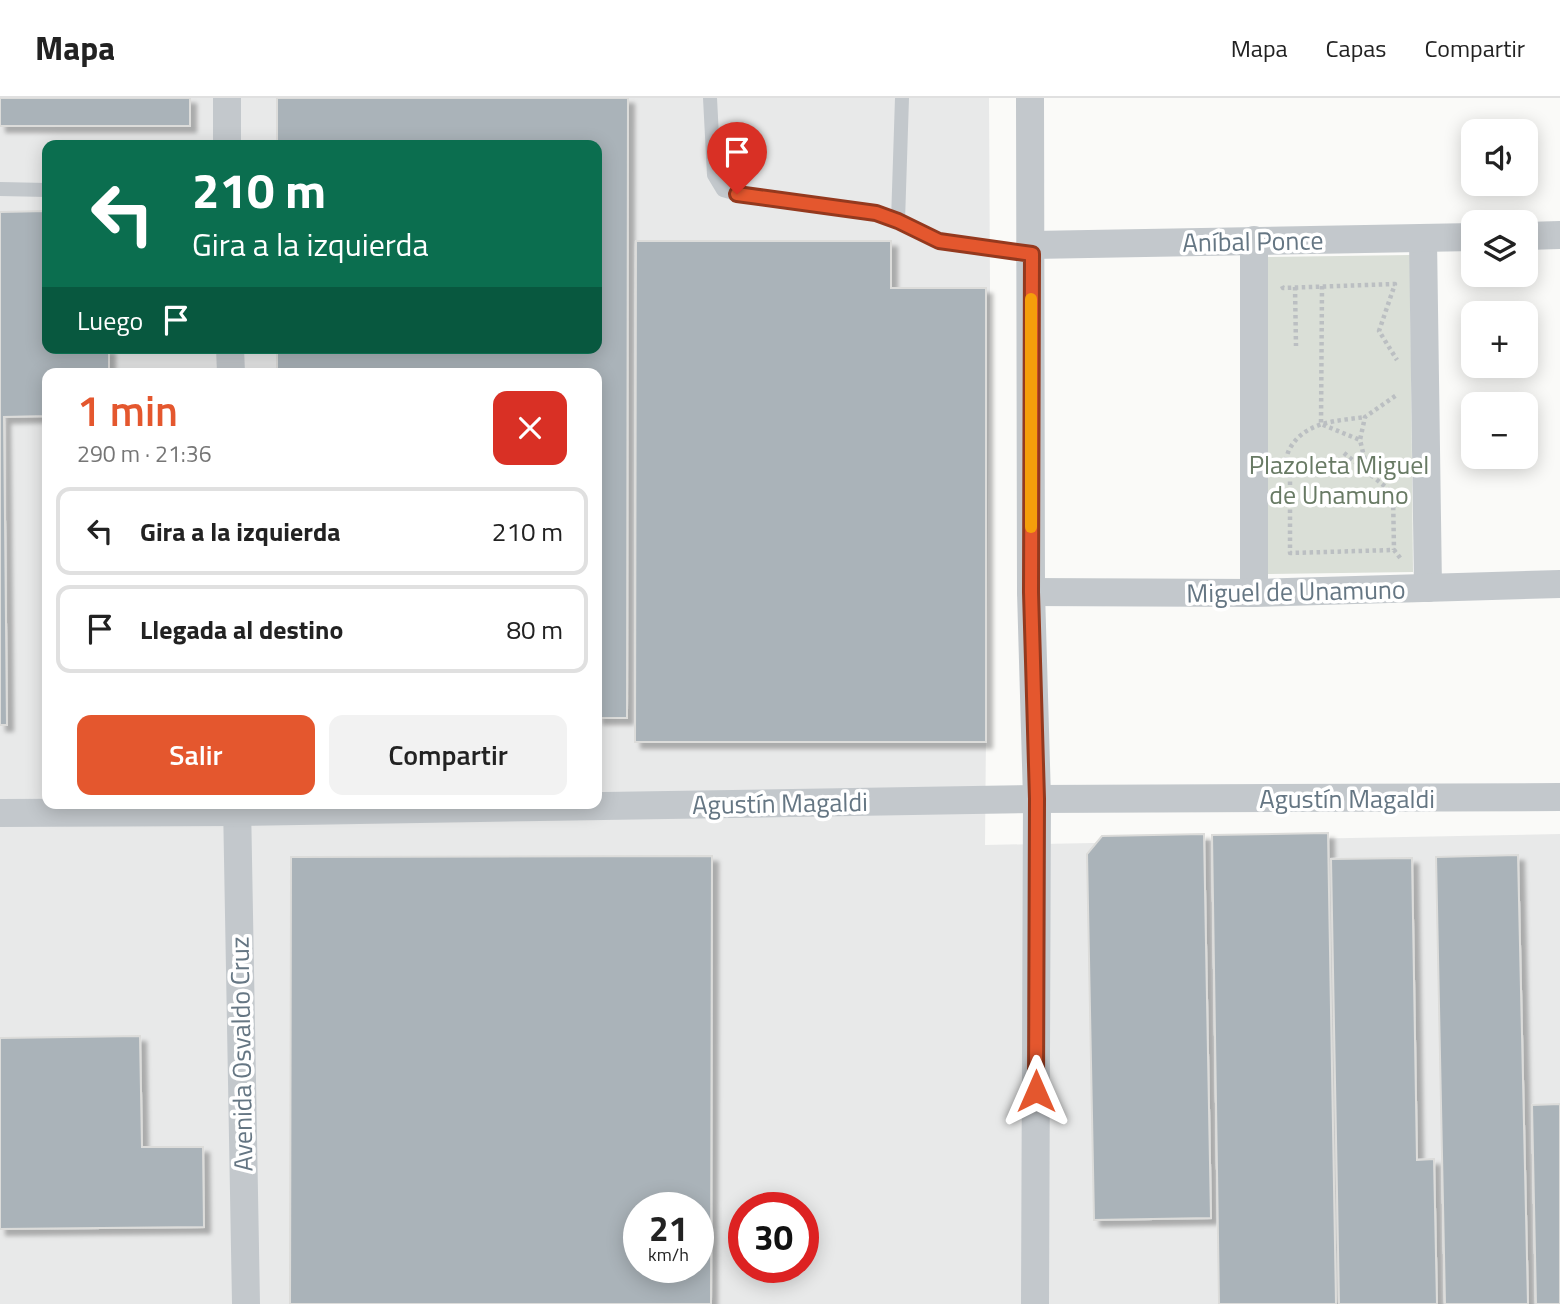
<!DOCTYPE html>
<html lang="es">
<head>
<meta charset="utf-8">
<style>
	body { margin:0; font-family:"Titillium Web",sans-serif; background:#f2f2f2; color:#222; height:100vh; display:flex; flex-direction:column; font-size:26px; white-space:nowrap }
	* { box-sizing:border-box; margin:0 }
	p { font-size:23px; color:#767676 }
	.icon { flex:none; width:38px; height:38px; fill:none; stroke:currentColor; stroke-width:2; stroke-linecap:round; stroke-linejoin:round }
	.map { position:relative; flex:1; overflow:hidden }
	.details { position:absolute; left:42px; top:270px; width:560px; height:441px; display:flex; flex-direction:column; background:#fff; border-radius:14px; box-shadow:0 4px 18px #0003 }
	.details>* { flex:none }
	.banner { position:absolute; left:42px; top:42px; width:560px; height:214px; border-radius:14px; box-shadow:0 4px 18px #0003; background:#0b6e4f; color:#fff; overflow:hidden }
	.tools { position:absolute; left:1461px; top:21px; display:grid; gap:14px }
	.tools a { display:grid; place-items:center; width:77px; height:77px; border-radius:14px; background:#fff; box-shadow:0 4px 18px #0003; font-size:35px }
	.speed { position:absolute; left:623px; top:1094px; display:flex; gap:14px; font-size:35px; font-weight:700; text-align:center }
	.speed>* { display:grid; place-content:center; width:91px; height:91px; border-radius:50%; background:#fff; box-shadow:0 4px 18px #0003; line-height:1 }
	.speed small { font-size:18px; font-weight:400 }
	.speed .limit { border:10px solid #d22; background:#fff; color:#111 }
	.pin { position:absolute; display:grid; place-items:center; width:60px; height:60px; color:#fff; margin:-72px -30px; border-radius:50% 50% 50% 0; rotate:-45deg; box-shadow:0 0 7px #0007 }
	.pin .icon { rotate:45deg }
	.me { position:absolute; width:77px; margin:-38px; rotate:0deg; stroke-linejoin:round; filter:drop-shadow(0 0 5px #0008) }
	.turn { display:flex; align-items:center; gap:24px; height:147px; padding:0 35px; font-size:32px }
	.turn .icon { width:91px; height:91px; stroke-width:2.5 }
	.turn b { display:block; font-size:49px; line-height:60px }
	.then { display:flex; align-items:center; height:66px; padding:0 35px; background:#0003; gap:14px; font-size:26px }
	.round { display:grid; place-items:center; flex:none; width:74px; height:74px; border-radius:14px; background:#f2f2f2 }
	.head { display:flex; align-items:center; justify-content:space-between; height:119px; padding:0 35px }
	h1 { font-size:42px; font-weight:600; line-height:52px; color:#e4572e }
	.action { display:flex; gap:14px; margin-top:auto; padding:14px 35px }
	.action a { flex:1; height:80px; border-radius:14px; background:#e4572e; color:#fff; font-size:28px; font-weight:600; line-height:80px; text-align:center }
	.action a+a { background:#f2f2f2; color:#222 }
	ul { padding:0; list-style:none }
	li { display:flex; align-items:center; gap:21px; height:88px; margin:0 14px 10px; padding:0 21px; border:4px solid #e0e0e0; border-radius:14px }
	li div { flex:1 }
	li b { display:block; font-size:26px }
	li em { font-style:normal }
	header { display:flex; align-items:center; gap:42px; box-sizing:border-box; height:98px; padding:0 35px; background:#fff; border-bottom:2px solid #e0e0e0 }
	header strong { font-size:33px }
	nav { display:flex; gap:38px; margin-inline-start:auto; font-size:24px }
	.map>svg:first-child { display:block }
	.built { fill:#e8e9e9; fill-rule:evenodd }
	.green { fill:#dadfd7 }
	.building { fill:#aab3b9; stroke:#dcdcda; stroke-width:2; fill-rule:evenodd; filter:url(#shadow) }
	.lines { fill:none; stroke-linecap:round; stroke-linejoin:round }
	.path { stroke:#bbbfc2; stroke-width:4.5; stroke-dasharray:3.5 3.5; stroke-linecap:butt }
	.service { stroke:#c3c8cc; stroke-width:14 }
	.minor { stroke:#c3c8cc; stroke-width:28 }
	.route-casing { stroke:#94391e; stroke-width:18 }
	.route { stroke:#e4572e; stroke-width:12 }
	.slow { stroke:#f59e0b; stroke-width:12 }
	.labels { text-anchor:middle; dominant-baseline:central; stroke-width:7; stroke-linejoin:round; paint-order:stroke }
	.street-label { font-size:26px; fill:#657683; stroke:#fff }
	.park-label { font-size:26px; fill:#687a64; stroke:#fff }
</style>
</head>
<body>
<header>
<strong>Mapa</strong>
<nav><a>Mapa</a><a>Capas</a><a>Compartir</a></nav>
</header>
<div class="map">
<svg width="1560" height="1206" viewBox="0 0 1560 1206">
	<defs>
		<filter id="shadow"><feDropShadow dx="6" dy="6" stdDeviation="2" flood-color="#0004"/></filter>
	</defs>
	<rect width="100%" height="100%" fill="#fafaf8"/>
	<!-- built -->
	<path class="built" d="M0,0h989l1,188 -5,559 575,-11v470h-1560zM47,47h550v203h-550zM47,275h550v430h-550zM639,1110h59v59h-59zM744,1110h59v59h-59z"/>
	<!-- green -->
	<polygon class="green" points="1410,157 1413,474 1266,476 1263,159"/>
	<!-- building -->
	<g class="building">
		<rect x="0" y="0" width="190" height="28"/>
		<polygon points="277,0 628,0 627,620 597,620 597,275 277,275 277,250 597,250 597,47 277,47"/>
		<polygon points="47,113 47,250 109,250 109,275 47,275 47,318 4,319 7,627 0,627 0,114"/>
		<polygon points="636,143 891,143 891,190 986,190 986,644 635,644"/>
		<polygon points="1328,735 1336,1206 1219,1206 1212,737"/>
		<polygon points="1204,736 1211,1120 1094,1122 1087,756 1102,738"/>
		<polygon points="1518,757 1528,1206 1445,1206 1436,759"/>
		<path d="M712,758l-1,448h-421l1,-447zM639,1110h59v59h-59z"/>
		<polygon points="1412,760 1417,1062 1434,1061 1437,1206 1339,1206 1331,761"/>
		<polygon points="140,938 142,1049 203,1049 204,1129 0,1131 0,940"/>
		<polygon points="1560,1006 1560,1206 1536,1206 1532,1007"/>
	</g>
	<g class="lines">
		<!-- path -->
		<g class="path">
			<polyline points="1282,188 1283,190 1395,186 1379,233 1397,262"/>
			<polyline points="1322,188 1321,326 1360,342"/>
			<polyline points="1295,189 1296,248"/>
			<polyline points="1344,355 1393,395 1394,452"/>
			<polyline points="1295,372 1290,376 1290,455 1394,452 1401,461"/>
			<polyline points="1368,375 1360,342 1365,319 1398,296"/>
			<path d="M1290,376c-5,-9 -5,-16 0,-26 16,-27 47,-27 75,-31"/>
		</g>
		<!-- service -->
		<g class="service">
			<polyline points="710,0 714,77 723,92 737,96 875,115 898,123 939,143 1032,156"/>
			<polyline points="0,91 47,92"/>
			<polyline points="898,123 902,0"/>
		</g>
		<!-- minor -->
		<g class="minor">
			<polyline points="227,0 227,47"/>
			<polyline points="1030,0 1031,494 1037,701 1035,1206"/>
			<polyline points="1526,138 1560,137"/>
			<polyline points="1423,141 1428,490"/>
			<polyline points="1254,142 1254,495"/>
			<polyline points="1032,147 1474,139"/>
			<polyline points="230,250 231,275"/>
			<polyline points="1031,494 1254,495 1560,486"/>
			<polyline points="237,705 246,1206"/>
			<polyline points="0,715 237,714 1037,701 1560,699"/>
		</g>
	</g>
	<g class="lines">
		<!-- route casing -->
		<g class="route-casing">
			<polyline id="route" points="737,96 876,115 898,123 939,143 1032,156 1031,494 1037,701 1036,993"/>
		</g>
		<!-- route -->
		<use href="#route" class="route"/>
		<!-- slow -->
		<polyline class="slow" points="1031,429 1031,201"/>
	</g>
	<g class="labels">
		<!-- street labels -->
		<g class="street-label">
			<text transform="translate(1253 143) rotate(-1)">Aníbal Ponce</text>
			<text transform="translate(1296 493) rotate(-1)">Miguel de Unamuno</text>
			<text x="1347" y="700">Agustín Magaldi</text>
			<text transform="translate(780 705) rotate(-1)">Agustín Magaldi</text>
			<text transform="translate(241 956) rotate(-91)">Avenida Osvaldo Cruz</text>
		</g>
		<!-- park labels -->
		<g class="park-label">
			<text x="1339" y="366">Plazoleta Miguel<tspan x="1339" dy="30">de Unamuno</tspan></text>
		</g>
	</g>
</svg>
<div class="tools">
<a><svg class="icon" aria-label="sound" viewBox="0 0 24 24"><path d="M4 9h4l5-4v14l-5-4H4zM17 9q2 3 0 6"/></svg></a>
<a><svg class="icon" aria-label="layers" viewBox="0 0 24 24"><path d="M12 4l9 5-9 5-9-5zM3 14l9 5 9-5"/></svg></a>
<a>+</a>
<a>−</a>
</div>
<div class="speed"><div>21<small>km/h</small></div><div class="limit">30</div></div>
<div class="pin" style="left:737px;top:96px;background:#d93025"><svg class="icon" aria-label="arrive" viewBox="0 0 24 24"><path d="M6 21V4h12l-3 4 3 4H6"/></svg></div>
<svg class="me" style="left:1036px;top:993px" viewBox="-20 -20 40 40"><path d="M0-17L14 15 0 8-14 15z" fill="#e4572e" stroke="#fff" stroke-width="4"/></svg>
<div class="banner">
<div class="turn"><svg class="icon" aria-label="left" viewBox="0 0 24 24"><path d="M17 20v-9H6M10 6l-5 5 5 5"/></svg><div><b>210 m</b>Gira a la izquierda</div></div>
<div class="then">Luego<svg class="icon" aria-label="arrive" viewBox="0 0 24 24"><path d="M6 21V4h12l-3 4 3 4H6"/></svg></div>
</div>
<section class="details">
<div class="head"><div><h1>1 min</h1><p>290 m · 21:36</p></div><a class="round" style="background:#d93025;color:#fff"><svg class="icon" aria-label="close" viewBox="0 0 24 24"><path d="M6 6l12 12M18 6L6 18"/></svg></a></div>
<ul>
<li><svg class="icon" aria-label="left" viewBox="0 0 24 24"><path d="M17 20v-9H6M10 6l-5 5 5 5"/></svg><div><b>Gira a la izquierda</b></div><em>210 m</em></li>
<li><svg class="icon" aria-label="arrive" viewBox="0 0 24 24"><path d="M6 21V4h12l-3 4 3 4H6"/></svg><div><b>Llegada al destino</b></div><em>80 m</em></li>
</ul>
<div class="action"><a>Salir</a><a>Compartir</a></div>
</section>
</div>
</body>
</html>
